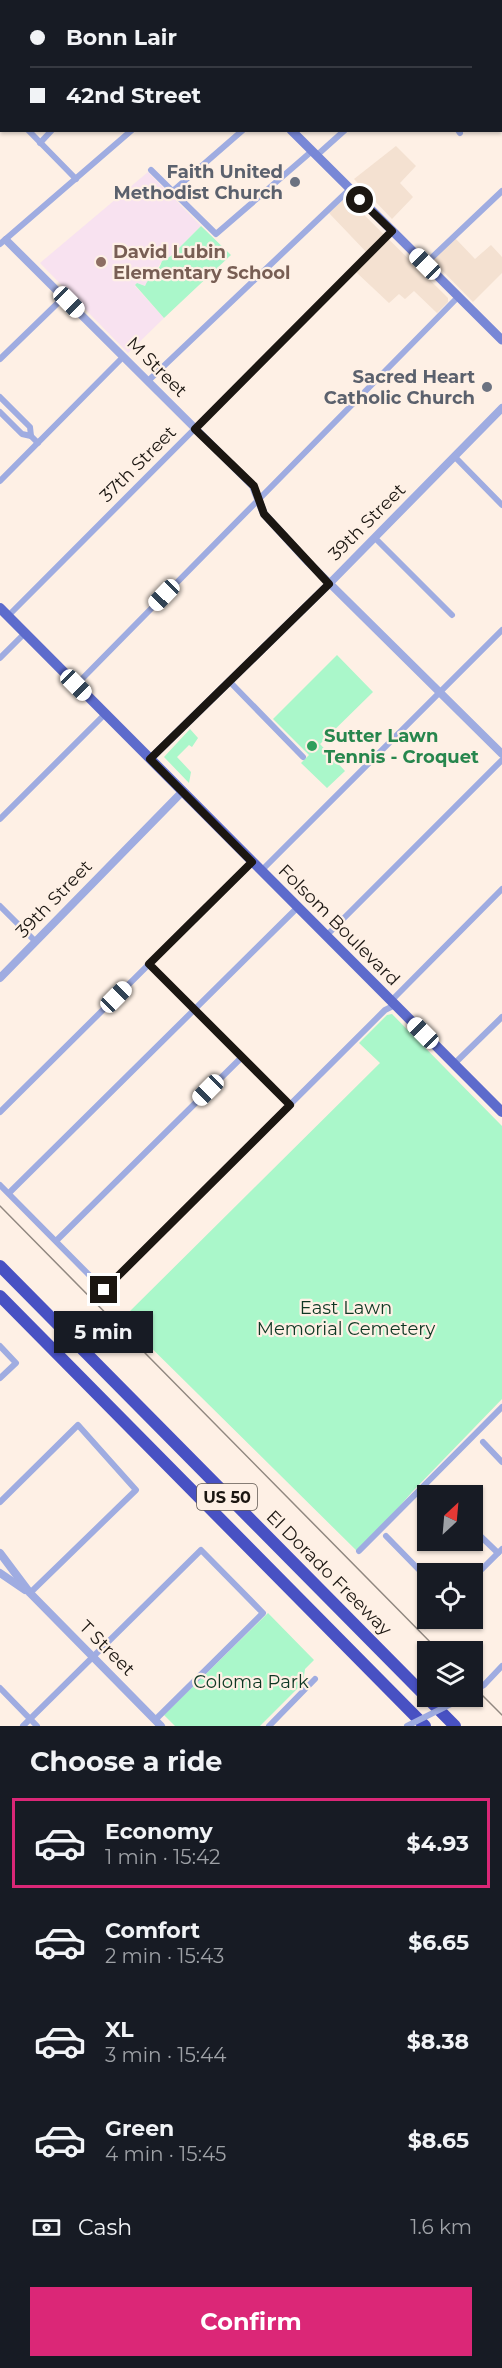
<!DOCTYPE html>
<meta charset="utf-8">
<style>
:root{--surface:#171b24;--page:#242831;--text:#f1f3f6;--muted:#9ea1a6;--line:#363941;--accent:#db2777}
body{margin:0;font-family:Montserrat,sans-serif;background:var(--page);color:var(--text);height:100vh;display:flex;flex-direction:column;font-size:22px;white-space:nowrap}
*{box-sizing:border-box;margin:0}
p{font-size:20px;color:var(--muted)}
.icon{flex:none;width:33px;height:33px;fill:none;stroke:currentColor;stroke-width:2;stroke-linecap:round;stroke-linejoin:round}
.map{position:relative;height:1726px;overflow:hidden}
.panel{display:flex;flex-direction:column;background:var(--surface);flex:1}
.panel>*{flex:none}
.top-card{position:absolute;left:0px;top:0px;width:502px;height:132px;box-shadow:0 2px 4px #0004;display:grid;align-content:center;height:132px;padding:0 30px;background:var(--surface)}
.needle{width:39px;rotate:26deg}
.fabs{position:absolute;left:417px;top:1485px;display:grid;gap:12px}
.fabs a{display:grid;place-items:center;width:66px;height:66px;border-radius:0px;background:var(--surface);box-shadow:0 2px 4px #0004;font-size:30px}
.end{position:absolute;width:27px;height:27px;margin:-14px;border:8px solid #1b1611;background:#fff;box-shadow:0 0 0 3px #fff}
.from{border-radius:50%}
.bubble{position:absolute;height:42px;border-radius:0px;background:var(--surface);box-shadow:0 2px 4px #0004;font-size:20px;font-weight:700;line-height:42px;text-align:center}
.car{position:absolute;width:18px;height:36px;margin:-18px -9px;border-radius:8px;box-shadow:0 0 4px 2px #0007;background:linear-gradient(#fff 24%,#345 0 40%,#fff 0 76%,#345 0 86%,#fff 0)}
.top-card b{display:flex;align-items:center;gap:21px;height:57px;font-size:22px}
.top-card b+b{border-top:2px solid var(--line)}
.top-card i{width:15px;height:15px;background:var(--text)}
ul{padding:0;list-style:none}
li{display:flex;align-items:center;gap:18px;height:90px;margin:0 12px 9px;padding:0 18px;border:3px solid transparent;border-radius:0px}
li div{flex:1}
li b{display:block;font-size:22px}
li em{font-style:normal;font-weight:700}
li.active{border-color:var(--accent)}
li>.icon{width:54px;height:54px;stroke-width:1.5}
h2{padding:0 30px;font-size:27px;line-height:72px}
.pay{display:flex;align-items:center;gap:15px;height:66px;padding:0 30px;font-size:22px}
.pay p{margin-inline-start:auto}
.action{display:flex;gap:12px;margin-top:auto;padding:12px 30px}
.action a{flex:1;height:69px;border-radius:0px;background:var(--accent);color:#fff;font-size:24px;font-weight:700;line-height:69px;text-align:center}
.map>svg:first-child{display:block}
</style>
<div class="map">
<svg width="502" height="1726" viewBox="0 0 502 1726">
<rect width="100%" height="100%" fill="#fef0e5"/>
<g fill="#f4e1d1">
<path d="M396 146 416 166 400 183 413 197 392 219 354 179Z"/>
<path d="M346 197 448 298V302L437 313 414 291 405 299 399 294 389 303 356 272 371 257 329 213Z"/>
<path d="M455 238 475 259 491 245 502 257V273L473 302 432 260Z"/>
</g>
<path fill="#f8e2f0" d="M148 172 201 226 171 256 162 261 145 286 137 283 135 286 164 318 128 353 40 263Z"/>
<g fill="#aaf7ca">
<path d="M201 226 231 255 164 318 135 285 137 283 145 286C149 276 159 272 162 261L171 256Z"/>
<path d="M337 655 373 692 320 744 345 771 327 788 301 763 309 755 273 719Z"/>
<path d="M190 729 198 738 192 747 189 745 177 757 191 772 189 783 164 757Z"/>
<path d="M392 1014 502 1126V1399L412 1492 359 1553 122 1319 380 1063 359 1043 387 1015Z"/>
<path d="M268 1613 314 1660 305 1669 303 1683 260 1726H175L164 1715Z"/>
</g>
<g fill="none" stroke-linecap="round" stroke-linejoin="round">
<g stroke="#9face1" stroke-width="6">
<path d="M327 0 328 2"/>
<path d="M89 2 90 0"/>
<path d="M233 2 235 0"/>
<path d="M352 2 353 0"/>
<path d="M488 2 490 0"/>
<path d="M0 91 2 89"/>
<path d="M0 103 2 105"/>
<path d="M0 123 2 122"/>
<path d="M28 130 76 179"/>
<path d="M458 130 460 133"/>
<path d="M40 143 52 130"/>
<path d="M316 156 345 130"/>
<path d="M151 170 216 234 312 151"/>
<path d="M174 190 243 130"/>
<path d="M0 244 132 130"/>
<path d="M425 264 502 191"/>
<path d="M0 359 64 297"/>
<path d="M148 381 350 189"/>
<path d="M0 397 30 427 31 436 38 443"/>
<path d="M0 412 22 434 31 436"/>
<path d="M455 457 502 505"/>
<path d="M0 481 123 357"/>
<path d="M375 538 452 615"/>
<path d="M8 616 392 231"/>
<path d="M0 658 25 633"/>
<path d="M230 682 303 757"/>
<path d="M76 685 458 297"/>
<path d="M0 819 105 714"/>
<path d="M261 871 502 630"/>
<path d="M0 906 35 941"/>
<path d="M326 936 502 760"/>
<path d="M149 964 290 1105"/>
<path d="M391 1001 502 889"/>
<path d="M454 1064 502 1017"/>
<path d="M0 1112 252 862"/>
<path d="M0 1185 104 1290 385 1010 395 1005"/>
<path d="M9 1193 298 907"/>
<path d="M56 1241 242 1057"/>
<path d="M0 1346 16 1363 0 1378"/>
<path d="M483 1442 502 1462"/>
<path d="M436 1491 441 1496"/>
<path d="M0 1502 78 1425 136 1490 30 1593"/>
<path d="M472 1528 498 1553"/>
<path d="M386 1536 428 1579"/>
<path d="M359 1551 502 1407"/>
<path d="M472 1579 502 1549"/>
<path d="M425 1626 433 1618"/>
<path d="M0 1688 37 1726"/>
<path d="M472 1691 484 1685 502 1666"/>
<path d="M23 1726 201 1550 263 1613 155 1720"/>
<path d="M269 1726 315 1679"/>
</g>
<g stroke="#9face1" stroke-width="8">
<path d="M6 240 253 486 264 514 308 562 502 754"/>
<path d="M150 759 329 584 502 408"/>
<path d="M0 978 183 791"/>
<path d="M0 1553 30 1593 161 1726"/>
<path d="M0 1573 25 1590"/>
</g>
<g stroke="#7887d6" stroke-width="9">
<path d="M159 0 161 2"/>
<path d="M500 0 502 2"/>
<path d="M291 130 502 340"/>
</g>
<path stroke="#5d6bcc" stroke-width="10" d="M0 608 502 1112"/>
<g stroke="#4851c3" stroke-width="12">
<path d="M0 1266 455 1726"/>
<path d="M0 1296 425 1726"/>
</g>
<g stroke="#918880" stroke-width="1.5">
<path d="M0 1206 440 1652"/>
<path d="M472 1685 502 1715"/>
</g>
<path stroke="#9face1" stroke-width="6" d="M407 1726 459 1700"/>
</g>
<g fill="none" stroke-linecap="round" stroke-linejoin="round">
<path stroke="#1b1611" stroke-width="8" d="M104 1290 290 1105 149 964 252 862 150 759 329 584 264 514 254 486 195 429 392 231 360 200"/>
</g>
<g fill="#6b7280" stroke="#fef0e5" stroke-width="2">
<circle cx="295" cy="182" r="6"/>
<circle cx="487" cy="387" r="6"/>
</g>
<circle fill="#8d6e63" stroke="#fef0e5" stroke-width="2" cx="101" cy="262" r="6"/>
<circle fill="#2e9e5b" stroke="#fef0e5" stroke-width="2" cx="312" cy="746" r="6"/>
<g text-anchor="middle" stroke-width="4.5" stroke-linejoin="round" paint-order="stroke">
<rect fill="#fef0e5" stroke="#5f5751" stroke-width="1.5" x="197" y="1484" width="60" height="26" rx="4.5"/>
<g font-size="16" font-weight="bold" fill="#1b1611">
<text x="227" y="1503">US 50</text>
</g>
<g font-size="18" font-weight="bold" fill="#5b616d" stroke="#fef0e5" text-anchor="end">
<text x="283" y="178">Faith United<tspan x="283" dy="21">Methodist Church</tspan></text>
<text x="475" y="383">Sacred Heart<tspan x="475" dy="21">Catholic Church</tspan></text>
</g>
<g font-size="18" font-weight="bold" fill="#785e54" stroke="#fef0e5" text-anchor="start">
<text x="113" y="258">David Lubin<tspan x="113" dy="21">Elementary School</tspan></text>
</g>
<g font-size="18" fill="#1b1611" stroke="#fef0e5">
<text transform="translate(157 367) rotate(45)" y="6">M Street</text>
<text transform="translate(138 464) rotate(-45)" y="6">37th Street</text>
<text transform="translate(367 522) rotate(-45)" y="6">39th Street</text>
<text transform="translate(54 899) rotate(-46)" y="6">39th Street</text>
<text transform="translate(339 925) rotate(45)" y="6">Folsom Boulevard</text>
<text transform="translate(329 1573) rotate(45)" y="6">El Dorado Freeway</text>
<text transform="translate(107 1648) rotate(45)" y="6">T Street</text>
</g>
<g font-size="18" font-weight="bold" fill="#27864d" stroke="#fef0e5" text-anchor="start">
<text x="324" y="742">Sutter Lawn<tspan x="324" dy="21">Tennis - Croquet</tspan></text>
</g>
<g font-size="18" fill="#0e3723" stroke="#fef0e5">
<text x="346" y="1314">East Lawn<tspan x="346" dy="21">Memorial Cemetery</tspan></text>
<text x="251" y="1688">Coloma Park</text>
</g>
</g>
</svg>
<div class="fabs">
<a><svg class="needle" viewBox="-14 -14 28 28"><path d="M0-13l5 13h-10z" fill="#e53935"/><path d="M0 13l5-13h-10z" fill="#9ea1a6"/></svg></a>
<a><svg class="icon" aria-label="locate" viewBox="0 0 24 24"><circle cx="12" cy="12" r="6"/><path d="M12 2v4M12 18v4M2 12h4M18 12h4"/></svg></a>
<a><svg class="icon" aria-label="layers" viewBox="0 0 24 24"><path d="M12 4l9 5-9 5-9-5zM3 14l9 5 9-5"/></svg></a>
</div>
<i class="end from" style="left:360px;top:200px"></i>
<i class="end" style="left:104px;top:1290px"></i>
<div class="bubble" style="left:54px;top:1311px;width:99px">5 min</div>
<i class="car" style="left:425px;top:264px;rotate:315deg"></i>
<i class="car" style="left:69px;top:302px;rotate:135deg"></i>
<i class="car" style="left:164px;top:595px;rotate:224deg"></i>
<i class="car" style="left:76px;top:685px;rotate:135deg"></i>
<i class="car" style="left:116px;top:997px;rotate:45deg"></i>
<i class="car" style="left:423px;top:1033px;rotate:315deg"></i>
<i class="car" style="left:208px;top:1090px;rotate:225deg"></i>
<div class="top-card">
<b><i class="from"></i>Bonn Lair</b>
<b><i></i>42nd Street</b>
</div>
</div>
<section class="panel">
<h2>Choose a ride</h2>
<ul>
<li class="active"><svg class="icon" aria-label="car" viewBox="0 0 24 24"><path d="M5 17H2v-5l4-1 3-4h7l3 4 3 1v5h-3M9 17h6M6 11h13"/><circle cx="7" cy="17" r="2"/><circle cx="17" cy="17" r="2"/></svg><div><b>Economy</b><p>1 min · 15:42</p></div><em>$4.93</em></li>
<li><svg class="icon" aria-label="car" viewBox="0 0 24 24"><path d="M5 17H2v-5l4-1 3-4h7l3 4 3 1v5h-3M9 17h6M6 11h13"/><circle cx="7" cy="17" r="2"/><circle cx="17" cy="17" r="2"/></svg><div><b>Comfort</b><p>2 min · 15:43</p></div><em>$6.65</em></li>
<li><svg class="icon" aria-label="car" viewBox="0 0 24 24"><path d="M5 17H2v-5l4-1 3-4h7l3 4 3 1v5h-3M9 17h6M6 11h13"/><circle cx="7" cy="17" r="2"/><circle cx="17" cy="17" r="2"/></svg><div><b>XL</b><p>3 min · 15:44</p></div><em>$8.38</em></li>
<li><svg class="icon" aria-label="car" viewBox="0 0 24 24"><path d="M5 17H2v-5l4-1 3-4h7l3 4 3 1v5h-3M9 17h6M6 11h13"/><circle cx="7" cy="17" r="2"/><circle cx="17" cy="17" r="2"/></svg><div><b>Green</b><p>4 min · 15:45</p></div><em>$8.65</em></li>
</ul>
<div class="pay"><svg class="icon" aria-label="cash" viewBox="0 0 24 24"><path d="M3 7h18v10H3z"/><circle cx="12" cy="12" r="2"/></svg>Cash<p>1.6 km</p></div>
<div class="action"><a>Confirm</a></div>
</section>
